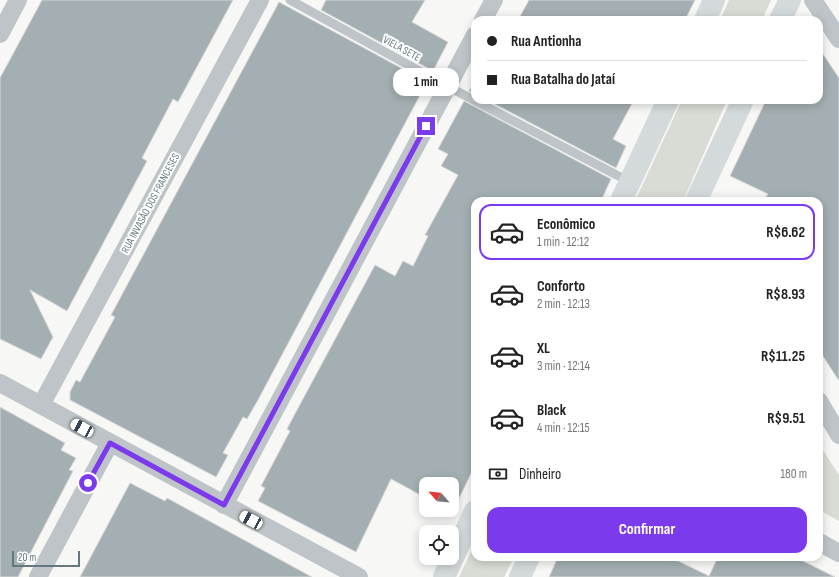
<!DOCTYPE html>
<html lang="pt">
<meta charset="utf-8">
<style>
:root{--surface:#fff;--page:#f6f6f6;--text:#222;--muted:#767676;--line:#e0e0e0;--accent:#7c3aed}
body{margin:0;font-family:"Sofia Sans Condensed",sans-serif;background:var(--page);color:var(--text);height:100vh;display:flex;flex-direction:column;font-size:15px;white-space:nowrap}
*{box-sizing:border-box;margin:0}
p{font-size:13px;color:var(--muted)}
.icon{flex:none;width:22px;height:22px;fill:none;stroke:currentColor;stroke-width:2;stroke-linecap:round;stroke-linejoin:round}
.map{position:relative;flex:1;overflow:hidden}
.panel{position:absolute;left:471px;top:197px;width:352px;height:364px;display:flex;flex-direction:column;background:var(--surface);border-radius:12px;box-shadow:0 2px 10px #0003}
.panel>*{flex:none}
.guide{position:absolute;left:471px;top:16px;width:352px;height:88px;border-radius:12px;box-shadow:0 2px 10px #0003;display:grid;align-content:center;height:88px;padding:0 16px;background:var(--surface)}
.needle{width:26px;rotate:297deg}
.fabs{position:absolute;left:419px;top:477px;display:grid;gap:8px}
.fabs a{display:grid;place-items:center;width:40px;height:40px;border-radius:8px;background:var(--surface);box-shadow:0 2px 10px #0003;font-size:20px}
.scale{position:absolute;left:12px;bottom:10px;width:68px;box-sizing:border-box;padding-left:4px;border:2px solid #63787f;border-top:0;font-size:11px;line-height:14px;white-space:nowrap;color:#63787f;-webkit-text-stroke:3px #fff;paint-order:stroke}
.end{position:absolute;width:18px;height:18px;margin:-9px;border:5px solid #7c3aed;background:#fff;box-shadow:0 0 0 2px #fff}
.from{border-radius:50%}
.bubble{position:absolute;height:28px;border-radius:12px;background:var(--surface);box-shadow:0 2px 10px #0003;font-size:13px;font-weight:700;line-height:28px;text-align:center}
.car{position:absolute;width:12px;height:24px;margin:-12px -6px;border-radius:5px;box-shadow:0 0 3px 1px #0007;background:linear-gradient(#fff 24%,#345 0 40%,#fff 0 76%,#345 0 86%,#fff 0)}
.guide b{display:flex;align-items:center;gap:14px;height:38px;font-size:15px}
.guide b+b{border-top:1px solid var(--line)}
.guide i{width:10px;height:10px;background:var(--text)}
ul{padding:7px 0 0;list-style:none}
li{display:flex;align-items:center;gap:12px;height:56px;margin:0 8px 6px;padding:0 8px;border:2px solid transparent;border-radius:12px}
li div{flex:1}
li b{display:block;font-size:15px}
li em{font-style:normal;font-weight:700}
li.selected{border-color:var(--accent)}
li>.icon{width:36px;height:36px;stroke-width:1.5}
.pay{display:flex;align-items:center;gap:10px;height:44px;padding:0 16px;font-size:15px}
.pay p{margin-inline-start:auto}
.action{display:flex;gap:8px;margin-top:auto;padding:8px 16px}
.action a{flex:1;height:46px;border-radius:12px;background:var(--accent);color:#fff;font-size:16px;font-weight:700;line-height:46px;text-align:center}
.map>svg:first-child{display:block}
</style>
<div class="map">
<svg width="839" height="577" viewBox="0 0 839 577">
<rect width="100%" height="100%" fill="#f7f7f5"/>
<g fill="#d8dcd4">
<path d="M729 0H771L762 20H720Z"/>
<path d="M682 100H727L683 201H635Z"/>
<path d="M819 444 839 475V521L819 510Z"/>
<path d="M475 543V557H514L504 577H459Z"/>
</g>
<g fill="#a3afb2" stroke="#d9d9d7">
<path d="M42 0H233L178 102 173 99 142 158 147 161 67 311 30 290 53 337 41 359 0 339V78Z"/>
<path d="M326 0H425L412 22 448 42 433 71 321 10Z"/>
<path d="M529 0H695L685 20H518Z"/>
<path d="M279 2 427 82 258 400 247 419 243 417 223 453 228 455 216 477 70 400V392L76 380 80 382 115 317 111 315Z"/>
<path d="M819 48 839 78V381L819 350V201H763L768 194 730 176 766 100H819Z"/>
<path d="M475 81V94L469 91Z"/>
<path d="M487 100H634L613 139 626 146 616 168Z"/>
<path d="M464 101 611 179 601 201H475V465L454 509 452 507V484H426V498L391 479 356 552 258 501 265 488 261 486 290 431 287 429 297 410 375 265 395 276 403 261 413 266 428 236 425 235 458 175 441 166 448 154 438 149Z"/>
<path d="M0 407 65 443 61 450 76 458 69 470 73 471 18 577H0Z"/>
<path d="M130 483 165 501 167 498 312 577H80Z"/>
<path d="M558 557H670L709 576 718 557H795L835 577H549Z"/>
</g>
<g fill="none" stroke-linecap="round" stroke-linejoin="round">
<path stroke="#bec4c7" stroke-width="9" d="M290 0 447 86 630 182"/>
<g stroke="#bec4c7" stroke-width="18">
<path d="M813 0 839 39"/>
<path d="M483 20 494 0"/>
<path d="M0 34 18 0"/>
<path d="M0 383 359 577"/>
<path d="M819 401 839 435"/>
<path d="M41 405 260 0"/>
<path d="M224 505 475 35"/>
<path d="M819 542 839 553"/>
<path d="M38 577 110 443"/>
</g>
<g stroke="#d4d9db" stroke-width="22">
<path d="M705 20 714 0"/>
<path d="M780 20 790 0"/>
<path d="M621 201 668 100"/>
<path d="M696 201 743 100"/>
<path d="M444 577 475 511"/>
<path d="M520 577 529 557"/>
</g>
</g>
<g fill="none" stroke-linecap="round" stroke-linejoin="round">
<path stroke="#7c3aed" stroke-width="5" d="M88 483 110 443 224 505 426 126"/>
</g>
<g text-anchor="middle" stroke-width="4" stroke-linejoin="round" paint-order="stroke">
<g font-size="11" fill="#63787f" stroke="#fff">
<text transform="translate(402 48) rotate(29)" y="4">VIELA SETE</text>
<text transform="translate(150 203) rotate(-62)" y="4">RUA INVASÃO DOS FRANCESES</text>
</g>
</g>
</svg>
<div class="fabs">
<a><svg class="needle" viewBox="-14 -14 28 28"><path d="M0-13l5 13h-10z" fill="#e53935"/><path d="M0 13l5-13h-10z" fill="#767676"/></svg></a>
<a><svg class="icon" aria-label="locate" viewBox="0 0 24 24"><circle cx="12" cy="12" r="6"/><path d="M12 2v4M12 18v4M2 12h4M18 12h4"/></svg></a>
</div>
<div class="scale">20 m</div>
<i class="end from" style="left:88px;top:483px"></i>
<i class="end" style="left:426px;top:126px"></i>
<div class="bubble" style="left:393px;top:68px;width:66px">1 min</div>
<i class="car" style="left:82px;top:428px;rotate:299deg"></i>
<i class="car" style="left:251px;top:520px;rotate:298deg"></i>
<div class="guide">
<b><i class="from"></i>Rua Antionha</b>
<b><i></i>Rua Batalha do Jataí</b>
</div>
<section class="panel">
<ul>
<li class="selected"><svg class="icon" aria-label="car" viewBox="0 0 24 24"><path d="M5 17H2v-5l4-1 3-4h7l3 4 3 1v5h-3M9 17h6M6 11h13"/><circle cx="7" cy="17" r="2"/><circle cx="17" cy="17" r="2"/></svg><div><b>Econômico</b><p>1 min · 12:12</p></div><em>R$6.62</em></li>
<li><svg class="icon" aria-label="car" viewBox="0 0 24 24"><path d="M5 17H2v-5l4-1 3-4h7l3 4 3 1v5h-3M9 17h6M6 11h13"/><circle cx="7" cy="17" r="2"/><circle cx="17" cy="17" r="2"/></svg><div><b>Conforto</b><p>2 min · 12:13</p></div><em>R$8.93</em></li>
<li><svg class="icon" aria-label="car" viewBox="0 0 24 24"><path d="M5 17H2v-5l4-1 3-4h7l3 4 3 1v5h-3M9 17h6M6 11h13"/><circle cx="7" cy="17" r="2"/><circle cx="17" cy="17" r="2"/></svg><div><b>XL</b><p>3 min · 12:14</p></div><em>R$11.25</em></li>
<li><svg class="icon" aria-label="car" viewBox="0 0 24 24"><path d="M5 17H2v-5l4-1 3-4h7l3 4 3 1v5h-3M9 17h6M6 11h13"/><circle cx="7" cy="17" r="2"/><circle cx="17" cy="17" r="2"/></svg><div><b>Black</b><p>4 min · 12:15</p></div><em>R$9.51</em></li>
</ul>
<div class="pay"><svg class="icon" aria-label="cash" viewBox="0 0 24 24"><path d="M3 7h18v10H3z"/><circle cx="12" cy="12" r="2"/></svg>Dinheiro<p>180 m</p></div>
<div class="action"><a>Confirmar</a></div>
</section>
</div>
